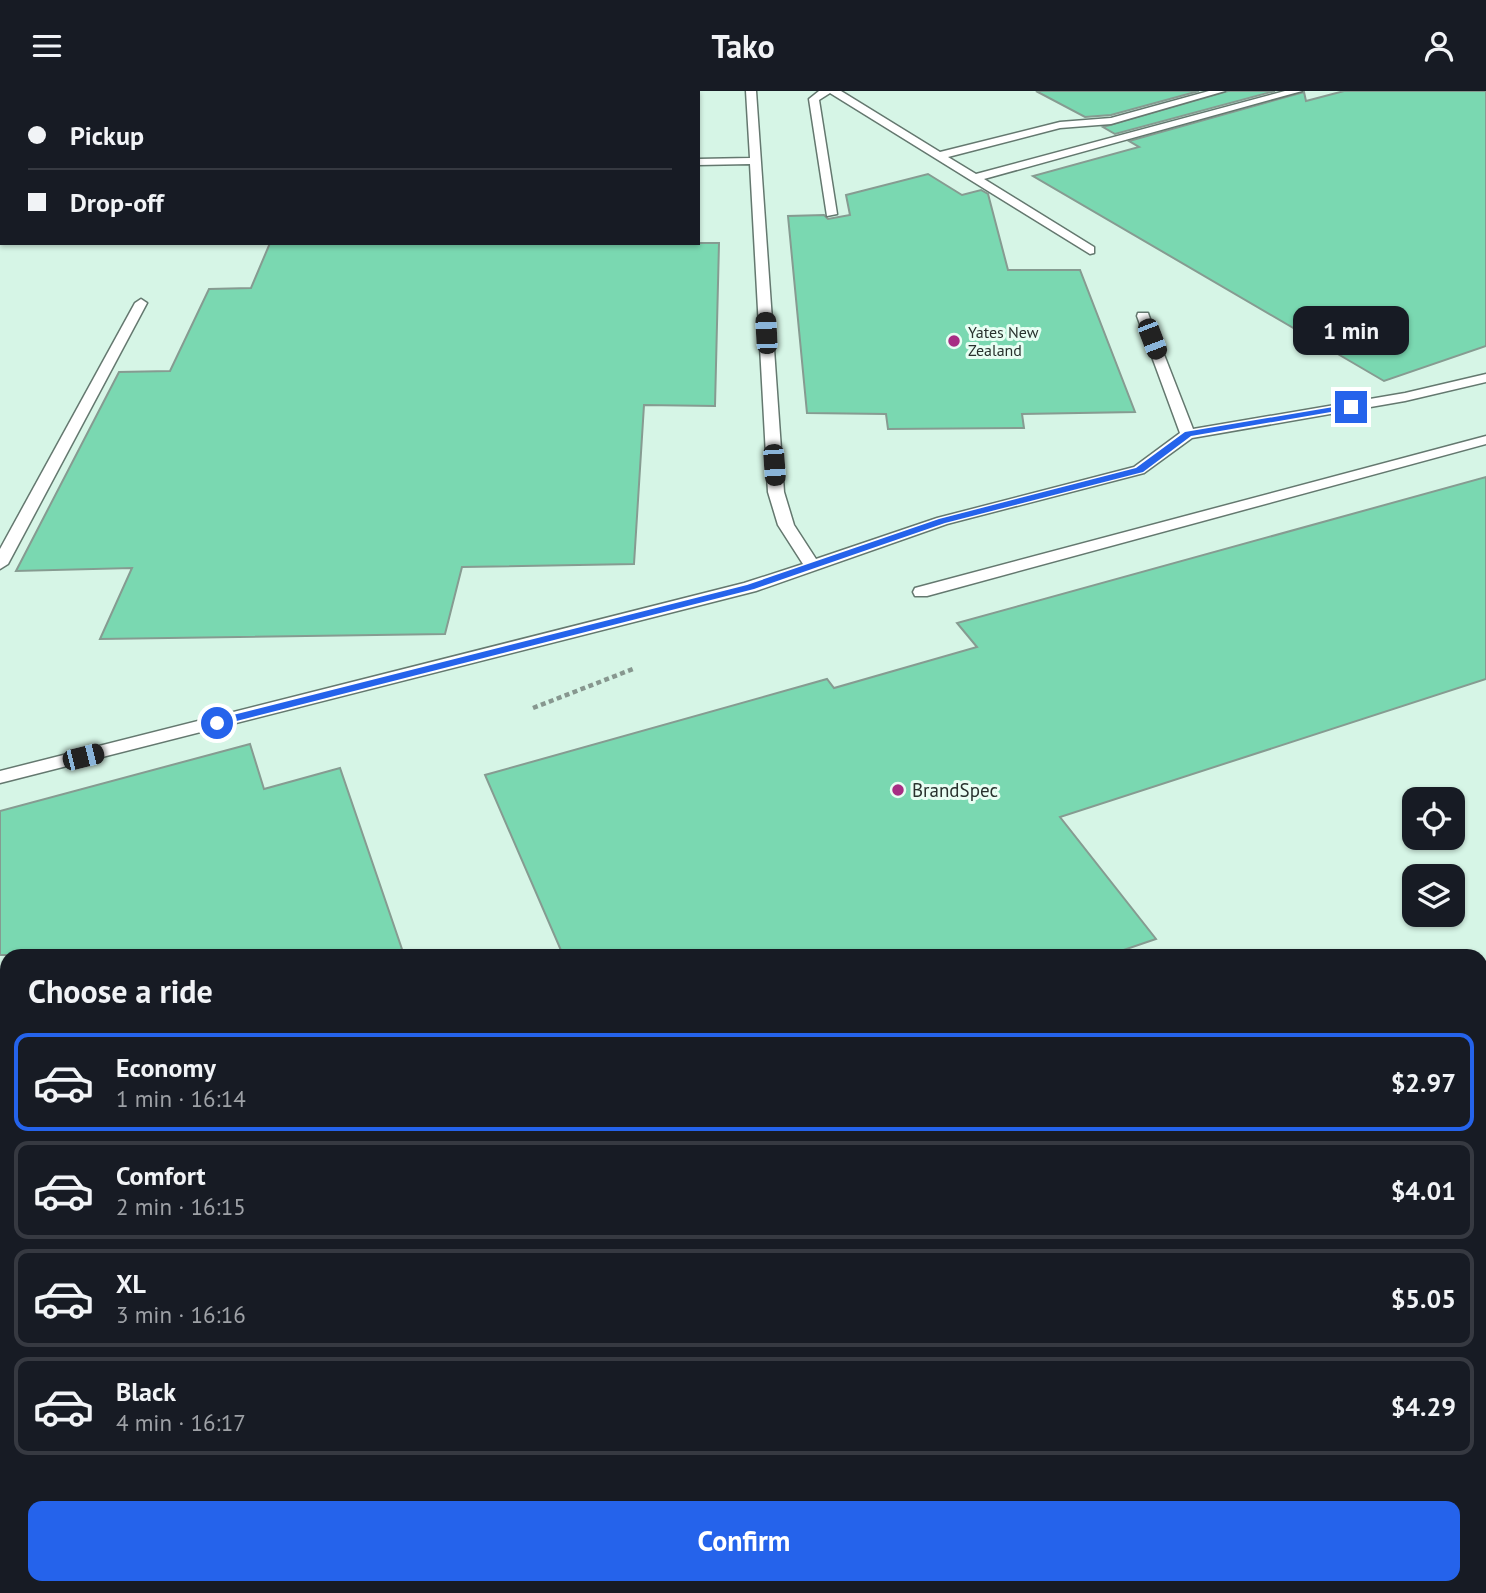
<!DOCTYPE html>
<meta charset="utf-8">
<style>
:root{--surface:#171b24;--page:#242831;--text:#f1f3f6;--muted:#9ea1a6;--line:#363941;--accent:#2563eb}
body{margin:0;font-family:"PT Sans",sans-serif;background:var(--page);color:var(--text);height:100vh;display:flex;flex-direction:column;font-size:26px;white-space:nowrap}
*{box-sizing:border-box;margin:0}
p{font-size:23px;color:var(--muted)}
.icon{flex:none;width:38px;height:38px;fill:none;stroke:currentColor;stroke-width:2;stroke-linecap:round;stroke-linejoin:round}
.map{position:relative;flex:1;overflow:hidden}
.drawer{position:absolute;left:0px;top:858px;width:1488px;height:646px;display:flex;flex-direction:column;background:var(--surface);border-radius:21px 21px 0 0;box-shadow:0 2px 5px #0004}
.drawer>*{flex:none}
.top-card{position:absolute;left:0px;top:0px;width:700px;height:154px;box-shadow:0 2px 5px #0004;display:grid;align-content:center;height:154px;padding:0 28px;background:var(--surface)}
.buttons{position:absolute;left:1402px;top:696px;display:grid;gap:14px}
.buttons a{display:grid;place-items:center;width:63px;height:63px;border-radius:14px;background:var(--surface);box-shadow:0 2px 5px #0004;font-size:35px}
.end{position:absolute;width:32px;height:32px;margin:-16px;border:9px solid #2563eb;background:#fff;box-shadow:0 0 0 4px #fff}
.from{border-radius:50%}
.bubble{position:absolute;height:49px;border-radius:14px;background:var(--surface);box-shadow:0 2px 5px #0004;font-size:23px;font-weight:800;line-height:49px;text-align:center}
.car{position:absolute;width:21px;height:42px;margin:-21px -10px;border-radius:9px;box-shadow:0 0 5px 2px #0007;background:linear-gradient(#222 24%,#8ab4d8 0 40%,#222 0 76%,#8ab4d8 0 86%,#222 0)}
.top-card b{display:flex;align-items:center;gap:24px;height:66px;font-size:26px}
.top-card b+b{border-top:2px solid var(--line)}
.top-card i{width:18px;height:18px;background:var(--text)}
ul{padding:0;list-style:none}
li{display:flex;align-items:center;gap:21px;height:98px;margin:0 14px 10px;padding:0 14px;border:4px solid var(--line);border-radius:14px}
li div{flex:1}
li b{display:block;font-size:26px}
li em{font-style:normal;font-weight:800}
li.on{border-color:var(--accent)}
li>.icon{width:63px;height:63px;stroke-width:1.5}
h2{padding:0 28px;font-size:32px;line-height:84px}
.primary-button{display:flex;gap:14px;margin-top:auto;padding:14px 28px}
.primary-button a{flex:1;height:80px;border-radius:14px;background:var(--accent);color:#fff;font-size:28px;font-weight:800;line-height:80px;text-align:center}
header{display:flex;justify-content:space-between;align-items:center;height:91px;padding:0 28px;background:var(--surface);font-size:32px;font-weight:800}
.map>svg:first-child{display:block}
</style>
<header><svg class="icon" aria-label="menu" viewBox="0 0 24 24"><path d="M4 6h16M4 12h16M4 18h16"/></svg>Tako<svg class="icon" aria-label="person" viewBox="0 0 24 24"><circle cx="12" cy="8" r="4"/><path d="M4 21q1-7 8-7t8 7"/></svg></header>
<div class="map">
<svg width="1486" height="1502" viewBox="0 0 1486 1502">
<rect width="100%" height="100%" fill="#e8fef3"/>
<path fill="#d6f5e6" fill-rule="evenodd" d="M0 0H1486V1502H0V1345L7 1342V1496H1480V864H7V1268L0 1271ZM2 2H698V152H2ZM1414 709H1452V747H1414ZM1414 786H1452V824H1414Z"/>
<path fill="#fde0f2" d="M7 1268V1342L0 1345V1271Z"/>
<g fill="#7ad8b1" stroke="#869b91" stroke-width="2">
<path d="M1036 0H1199L1111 24 1085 26Z"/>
<path d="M1228 0H1275L1115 43 1103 36Z"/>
<path d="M1344 0H1486V255L1384 290 1033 85 1139 56 1129 50 1304 1 1306 10Z"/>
<path d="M928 83 962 104 981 99 988 103 1008 179H1080L1135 321 1022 323 1024 337 888 338 886 323 807 322 788 125 824 124 828 128 850 124 846 104Z"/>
<path d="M270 152H719L715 315 644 314 634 473 462 476 445 543 100 548 132 477 16 480 119 281 170 280 209 198 251 197Z"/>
<path d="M1486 386V588L1060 726 1156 848 1109 864H563L485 684 827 588 834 597 977 556 957 532Z"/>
<path d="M250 653 264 698 340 677 404 864H0V720Z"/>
</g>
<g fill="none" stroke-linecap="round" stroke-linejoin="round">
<defs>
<g id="lane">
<rect x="14" y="0" width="10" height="2"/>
<path d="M50 0H61L49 2Z"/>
<path d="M254 0H264L253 2Z"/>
<path d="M746 0H756L784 401 794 434 816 468 937 427 1134 376 1180 342 1137 225 1138 222H1148L1149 225 1193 338 1405 302 1486 283V291L1405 310 1192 347 1144 382 947 433 756 500 0 692V680L744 492 803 473 778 434 768 401 750 73 698 74V68L750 67Z"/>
<path d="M819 0H841L940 61 1060 31 1111 27 1209 0H1225L1111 33 1060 37 948 66 976 83 1285 0H1302L984 88 1094 156V162L1090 163 830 2 819 9 837 123 827 125 809 8Z"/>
<path d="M0 68H2L0 76Z"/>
<path d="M141 208 147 212 8 473 0 478V458L135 212Z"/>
<path d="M1486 345V353L927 505H915L913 501 915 497Z"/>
<path d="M1480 897H1486V913L1480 914Z"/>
<path d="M39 1496H67L68 1502H40Z"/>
<path d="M211 1496H251L249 1502H209Z"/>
</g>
</defs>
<use href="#lane" stroke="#64786f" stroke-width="3"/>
<path stroke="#87978f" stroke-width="4.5" stroke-dasharray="5 3.5" stroke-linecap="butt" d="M533 617 633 578"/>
<use href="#lane" fill="#fff" fill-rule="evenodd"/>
</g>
<path fill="#2563eb" d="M1351 313 1354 317 1191 345 1143 381 945 432 754 498 217 635 212 632 217 628 747 494 939 428 1136 377 1185 341Z"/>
<g fill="#a72e84" stroke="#e8fef3" stroke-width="2.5">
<circle cx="954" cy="250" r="7"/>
<circle cx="898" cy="699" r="7"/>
</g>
<g text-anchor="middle" stroke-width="6" stroke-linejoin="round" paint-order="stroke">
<g font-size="16" fill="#29322e" stroke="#e8fef3" text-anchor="start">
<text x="968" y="247">Yates New<tspan x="968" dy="18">Zealand</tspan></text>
</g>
<g font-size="19" fill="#29322e" stroke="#e8fef3" text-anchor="start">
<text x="912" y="706">BrandSpec</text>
</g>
</g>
</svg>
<div class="buttons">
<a><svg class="icon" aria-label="locate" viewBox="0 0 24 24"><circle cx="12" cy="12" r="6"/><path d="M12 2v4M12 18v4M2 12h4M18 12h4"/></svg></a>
<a><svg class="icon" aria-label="layers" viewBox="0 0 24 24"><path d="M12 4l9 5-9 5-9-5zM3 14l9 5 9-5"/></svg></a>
</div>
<i class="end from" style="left:217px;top:632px"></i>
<i class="end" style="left:1351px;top:316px"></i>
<div class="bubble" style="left:1293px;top:215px;width:116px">1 min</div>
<i class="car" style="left:766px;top:242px;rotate:357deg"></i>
<i class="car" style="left:1152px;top:248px;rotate:159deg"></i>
<i class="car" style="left:774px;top:374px;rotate:176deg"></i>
<i class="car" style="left:83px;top:666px;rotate:76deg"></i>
<div class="top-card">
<b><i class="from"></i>Pickup</b>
<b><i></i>Drop-off</b>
</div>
<section class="drawer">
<h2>Choose a ride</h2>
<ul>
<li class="on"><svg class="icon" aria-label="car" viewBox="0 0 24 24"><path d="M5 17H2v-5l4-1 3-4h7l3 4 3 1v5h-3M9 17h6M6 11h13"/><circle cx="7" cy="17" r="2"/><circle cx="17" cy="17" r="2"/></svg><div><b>Economy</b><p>1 min · 16:14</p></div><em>$2.97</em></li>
<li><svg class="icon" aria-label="car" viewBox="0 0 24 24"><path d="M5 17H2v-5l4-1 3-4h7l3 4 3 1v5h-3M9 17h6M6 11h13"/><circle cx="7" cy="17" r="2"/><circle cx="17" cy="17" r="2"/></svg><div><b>Comfort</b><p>2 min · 16:15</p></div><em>$4.01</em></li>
<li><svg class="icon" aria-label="car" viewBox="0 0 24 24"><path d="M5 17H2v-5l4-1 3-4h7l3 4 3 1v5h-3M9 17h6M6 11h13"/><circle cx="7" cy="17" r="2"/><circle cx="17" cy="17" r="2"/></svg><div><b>XL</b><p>3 min · 16:16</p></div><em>$5.05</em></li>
<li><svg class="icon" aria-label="car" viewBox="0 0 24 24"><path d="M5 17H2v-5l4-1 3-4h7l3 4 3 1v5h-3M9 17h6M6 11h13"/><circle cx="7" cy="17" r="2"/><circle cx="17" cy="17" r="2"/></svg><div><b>Black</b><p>4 min · 16:17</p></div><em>$4.29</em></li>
</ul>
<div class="primary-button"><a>Confirm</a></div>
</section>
</div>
